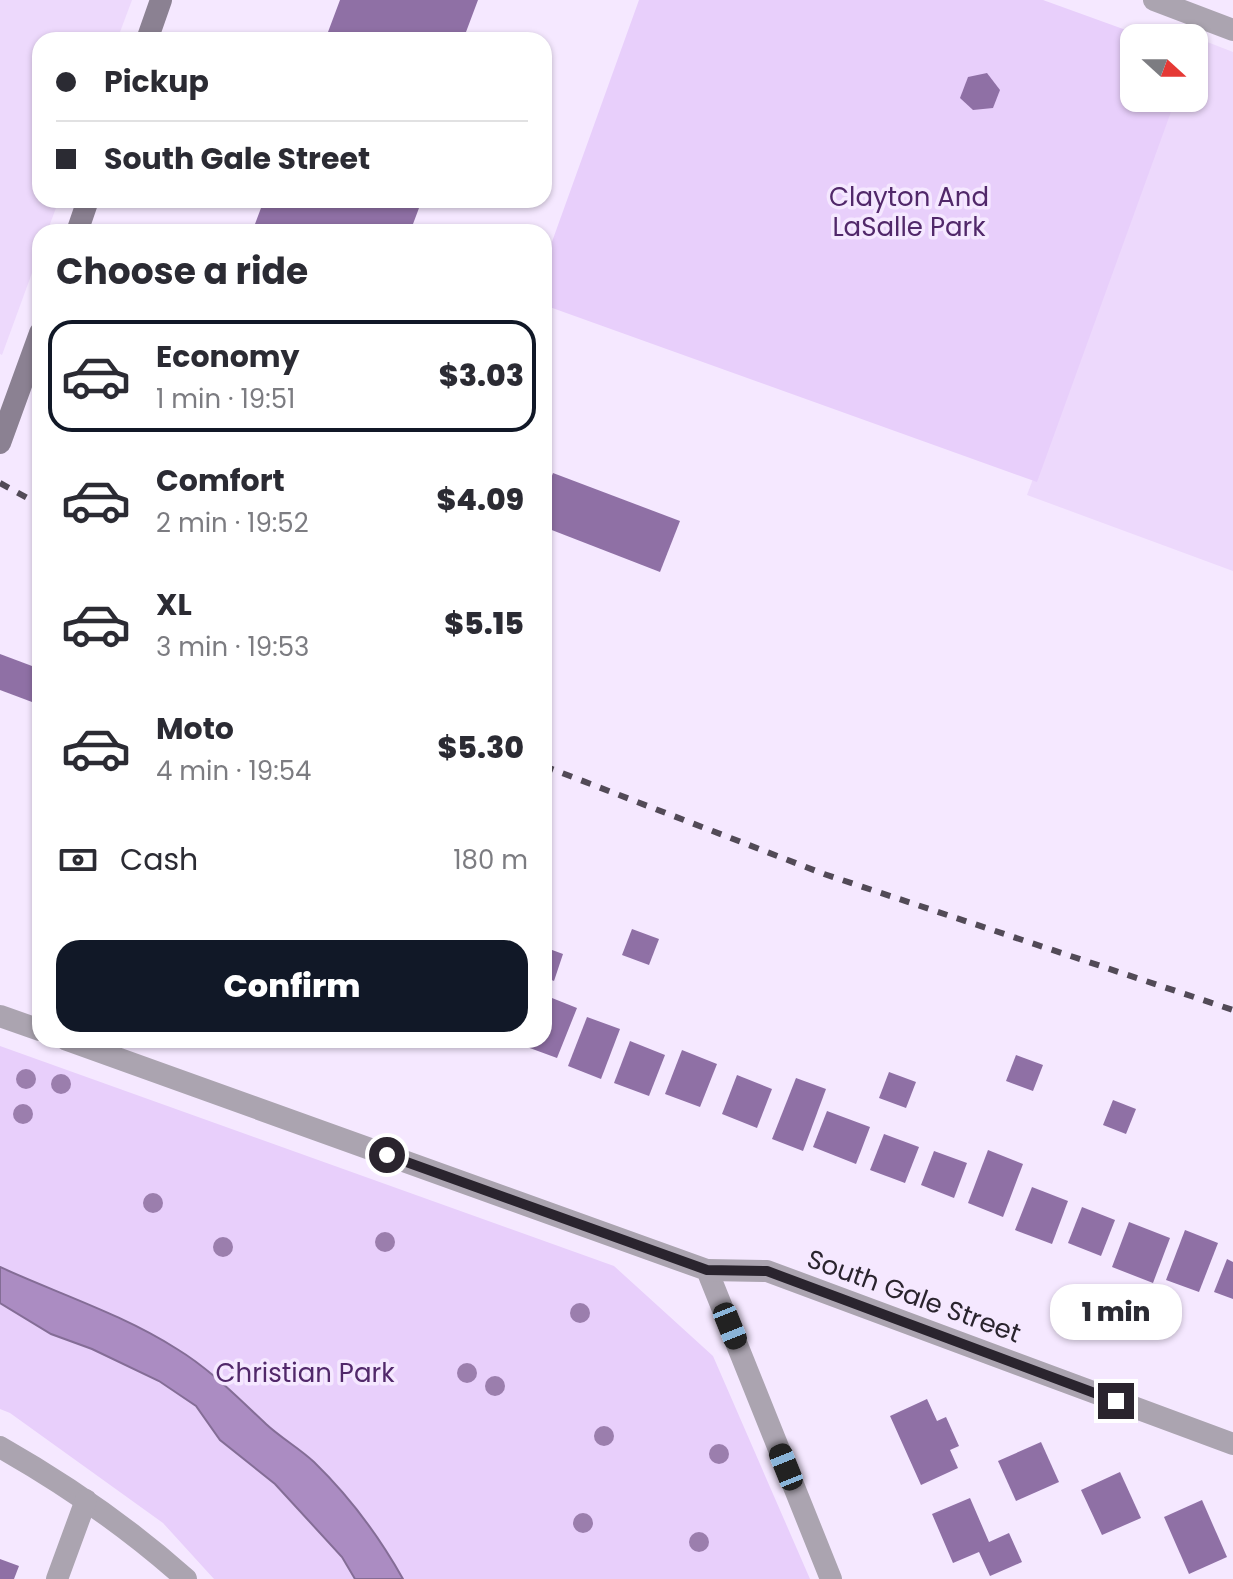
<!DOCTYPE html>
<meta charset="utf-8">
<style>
:root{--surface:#fff;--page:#f7f7f7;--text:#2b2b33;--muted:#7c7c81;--line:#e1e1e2;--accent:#111827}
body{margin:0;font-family:Poppins,sans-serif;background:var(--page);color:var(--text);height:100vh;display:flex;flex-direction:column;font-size:30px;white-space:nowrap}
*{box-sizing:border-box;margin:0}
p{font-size:26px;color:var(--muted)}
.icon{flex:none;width:44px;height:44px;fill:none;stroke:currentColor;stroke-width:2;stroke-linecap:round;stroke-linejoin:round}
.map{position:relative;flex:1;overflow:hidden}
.drawer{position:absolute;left:32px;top:224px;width:520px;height:824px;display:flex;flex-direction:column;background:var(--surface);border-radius:24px;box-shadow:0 2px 6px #0004}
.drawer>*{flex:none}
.banner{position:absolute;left:32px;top:32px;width:520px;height:176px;border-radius:24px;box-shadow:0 2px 6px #0004;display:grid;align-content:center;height:176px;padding:0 24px;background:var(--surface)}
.needle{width:52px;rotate:111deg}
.buttons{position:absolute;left:1120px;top:24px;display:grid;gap:16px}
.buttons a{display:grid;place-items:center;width:88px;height:88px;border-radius:16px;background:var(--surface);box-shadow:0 2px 6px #0004;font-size:40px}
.end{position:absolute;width:36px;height:36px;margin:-18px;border:10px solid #2a242e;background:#fff;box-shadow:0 0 0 4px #fff}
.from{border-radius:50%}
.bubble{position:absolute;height:56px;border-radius:24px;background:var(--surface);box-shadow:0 2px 6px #0004;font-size:26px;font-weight:800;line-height:56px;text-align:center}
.car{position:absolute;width:24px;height:48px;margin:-24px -12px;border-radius:10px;box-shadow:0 0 6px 2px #0007;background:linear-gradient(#222 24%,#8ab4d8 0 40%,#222 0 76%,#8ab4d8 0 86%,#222 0)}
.banner b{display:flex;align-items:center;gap:28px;height:76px;font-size:30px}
.banner b+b{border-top:2px solid var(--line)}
.banner i{width:20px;height:20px;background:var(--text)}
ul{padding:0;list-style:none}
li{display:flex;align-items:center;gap:24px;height:112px;margin:0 16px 12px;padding:0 8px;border:4px solid transparent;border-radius:24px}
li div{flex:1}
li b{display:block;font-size:30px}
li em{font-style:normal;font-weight:800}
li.active{border-color:var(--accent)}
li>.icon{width:72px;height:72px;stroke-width:1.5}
h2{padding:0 24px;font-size:36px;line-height:96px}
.pay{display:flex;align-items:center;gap:20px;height:88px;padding:0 24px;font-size:30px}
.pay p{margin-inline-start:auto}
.primary-button{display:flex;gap:16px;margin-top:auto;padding:16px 24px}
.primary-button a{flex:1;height:92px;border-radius:24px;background:var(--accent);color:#fff;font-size:32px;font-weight:800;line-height:92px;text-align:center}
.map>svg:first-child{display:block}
</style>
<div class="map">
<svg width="1233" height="1579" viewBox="0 0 1233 1579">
<rect width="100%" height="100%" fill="#f5e8ff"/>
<g fill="#edd9fc">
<path d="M0 0H132L117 40H40V200H59L47 232H40V251L2 355 0 354Z"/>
<path d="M1197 38 1233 52V571L1027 495 1175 98H1194V48Z"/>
</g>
<g fill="#e8cffb">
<path d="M639 0H1043L1148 38H1134V98H1176L1037 482 544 305V264Z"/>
<path d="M0 1046 614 1266 713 1356 810 1579H214L163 1523 10 1413 0 1409Z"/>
</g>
<path fill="#ab8cc2" stroke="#846d96" stroke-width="2" d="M0 1267C59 1294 122 1314 177 1349 210 1369 238 1398 266 1424 281 1438 299 1448 314 1462 348 1495 380 1538 403 1579H355L342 1557 275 1484 220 1440 196 1406 159 1381 92 1349 51 1334 0 1303Z"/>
<g fill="#8f70a5">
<path d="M340 0H478L463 40H325Z"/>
<path d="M987 73 1000 90 993 108 973 110 960 98 968 77Z"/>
<path d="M264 200H422L410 232H252Z"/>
<path d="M553 473 680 521 660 572 544 527V497Z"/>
<path d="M0 654 40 669V705L0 690Z"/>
<path d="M40 827V846L33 843Z"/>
<path d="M632 929 659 939 649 965 622 955Z"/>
<path d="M544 947 563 954 554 981 544 977Z"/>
<path d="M547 996 577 1008 557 1058 527 1047 530 1040H544V1003Z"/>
<path d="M587 1017 620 1029 601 1079 568 1066Z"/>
<path d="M630 1041 665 1055 649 1096 614 1083Z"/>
<path d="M682 1050 717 1064 700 1107 665 1094Z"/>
<path d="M1016 1055 1043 1065 1033 1091 1006 1081Z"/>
<path d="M889 1072 916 1082 906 1108 879 1098Z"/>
<path d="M737 1075 772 1089 757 1128 722 1114Z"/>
<path d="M796 1078 826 1089 803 1151 772 1139Z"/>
<path d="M1113 1100 1136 1109 1126 1134 1103 1125Z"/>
<path d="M827 1111 870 1127 856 1164 813 1147Z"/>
<path d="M884 1134 919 1147 905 1183 870 1170Z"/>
<path d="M988 1150 1023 1164 1003 1217 968 1203Z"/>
<path d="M934 1151 967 1163 954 1198 921 1185Z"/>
<path d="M1032 1187 1068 1201 1052 1244 1015 1230Z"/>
<path d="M1082 1207 1115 1220 1101 1256 1068 1243Z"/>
<path d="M1129 1222 1170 1238 1153 1283 1112 1267Z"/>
<path d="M1185 1230 1218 1243 1199 1292 1166 1280Z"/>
<path d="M1227 1259 1233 1262V1299L1214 1292Z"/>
<path d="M927 1399 937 1421 946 1417 959 1446 950 1450 958 1468 921 1485 890 1416Z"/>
<path d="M1041 1442 1059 1482 1016 1501 998 1461Z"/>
<path d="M1120 1472 1141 1518 1102 1535 1081 1490Z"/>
<path d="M970 1498 989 1542 1009 1533 1022 1562 990 1576 979 1552 953 1563 932 1514Z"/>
<path d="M1202 1500 1227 1557 1189 1574 1164 1517Z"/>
<path d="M0 1559 19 1566 14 1579H0Z"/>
</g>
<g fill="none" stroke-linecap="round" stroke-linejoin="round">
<g stroke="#aba4b0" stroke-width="22">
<path d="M1154 0 1233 30"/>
<path d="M0 1016 40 1030"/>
<path d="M67 1040 707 1270 831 1579"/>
<path d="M707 1270 767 1271 1233 1444"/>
<path d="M0 1447C67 1485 129 1528 186 1579"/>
<path d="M57 1579 86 1500"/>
</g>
<g stroke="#8b8192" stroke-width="22">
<path d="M147 40 161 0"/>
<path d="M77 232 88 200"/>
<path d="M0 443 40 333"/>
</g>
<g stroke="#524a57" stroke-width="6" stroke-dasharray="10 10" stroke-linecap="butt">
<path d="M0 483 40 505"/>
<path d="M544 766 824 874 1233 1010"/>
</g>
</g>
<g fill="#9b7ead">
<circle cx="26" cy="1079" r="10"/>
<circle cx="61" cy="1084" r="10"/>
<circle cx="23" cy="1114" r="10"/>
<circle cx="153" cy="1203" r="10"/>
<circle cx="385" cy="1242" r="10"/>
<circle cx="223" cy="1247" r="10"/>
<circle cx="580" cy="1313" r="10"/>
<circle cx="467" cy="1373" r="10"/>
<circle cx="495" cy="1386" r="10"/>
<circle cx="604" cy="1436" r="10"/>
<circle cx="719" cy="1454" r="10"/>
<circle cx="583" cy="1523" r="10"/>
<circle cx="699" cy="1542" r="10"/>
</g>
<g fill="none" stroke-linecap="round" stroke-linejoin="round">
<path stroke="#2a242e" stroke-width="10" d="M387 1155 707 1270 767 1271 1116 1401"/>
</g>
<g text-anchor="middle" stroke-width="7" stroke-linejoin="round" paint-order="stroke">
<g font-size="26" fill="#51286a" stroke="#f5e8ff">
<text x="909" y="206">Clayton And<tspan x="909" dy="30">LaSalle Park</tspan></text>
<text x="305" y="1382">Christian Park</text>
</g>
<g font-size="26" fill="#2a242e" stroke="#f5e8ff">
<text transform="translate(914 1296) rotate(20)" y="9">South Gale Street</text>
</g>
</g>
</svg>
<div class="buttons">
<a><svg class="needle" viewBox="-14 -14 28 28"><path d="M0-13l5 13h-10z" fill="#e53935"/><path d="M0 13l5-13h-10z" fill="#7c7c81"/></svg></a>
</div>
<i class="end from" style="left:387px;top:1155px"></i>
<i class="end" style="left:1116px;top:1401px"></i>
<div class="bubble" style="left:1050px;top:1284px;width:132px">1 min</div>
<i class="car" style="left:730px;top:1326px;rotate:158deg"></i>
<i class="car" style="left:786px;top:1467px;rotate:338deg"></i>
<div class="banner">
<b><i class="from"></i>Pickup</b>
<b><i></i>South Gale Street</b>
</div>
<section class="drawer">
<h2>Choose a ride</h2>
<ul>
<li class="active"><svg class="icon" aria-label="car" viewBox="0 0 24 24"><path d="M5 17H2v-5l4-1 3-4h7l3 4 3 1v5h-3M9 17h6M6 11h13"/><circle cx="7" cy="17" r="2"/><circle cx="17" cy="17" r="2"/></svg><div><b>Economy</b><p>1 min · 19:51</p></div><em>$3.03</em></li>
<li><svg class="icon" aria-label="car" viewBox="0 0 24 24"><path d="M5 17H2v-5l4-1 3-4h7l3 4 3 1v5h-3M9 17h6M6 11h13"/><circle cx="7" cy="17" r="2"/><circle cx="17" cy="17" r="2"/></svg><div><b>Comfort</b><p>2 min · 19:52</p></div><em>$4.09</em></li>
<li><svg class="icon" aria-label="car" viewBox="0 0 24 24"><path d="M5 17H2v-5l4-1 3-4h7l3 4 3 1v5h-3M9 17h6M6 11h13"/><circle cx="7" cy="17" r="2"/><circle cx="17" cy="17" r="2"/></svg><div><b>XL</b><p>3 min · 19:53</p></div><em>$5.15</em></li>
<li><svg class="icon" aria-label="car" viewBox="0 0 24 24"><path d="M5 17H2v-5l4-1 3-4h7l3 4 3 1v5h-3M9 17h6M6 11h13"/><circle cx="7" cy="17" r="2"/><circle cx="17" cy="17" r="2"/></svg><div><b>Moto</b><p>4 min · 19:54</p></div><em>$5.30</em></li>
</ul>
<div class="pay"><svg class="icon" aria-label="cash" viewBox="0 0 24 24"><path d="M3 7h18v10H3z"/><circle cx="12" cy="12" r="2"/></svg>Cash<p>180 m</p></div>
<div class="primary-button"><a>Confirm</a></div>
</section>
</div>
